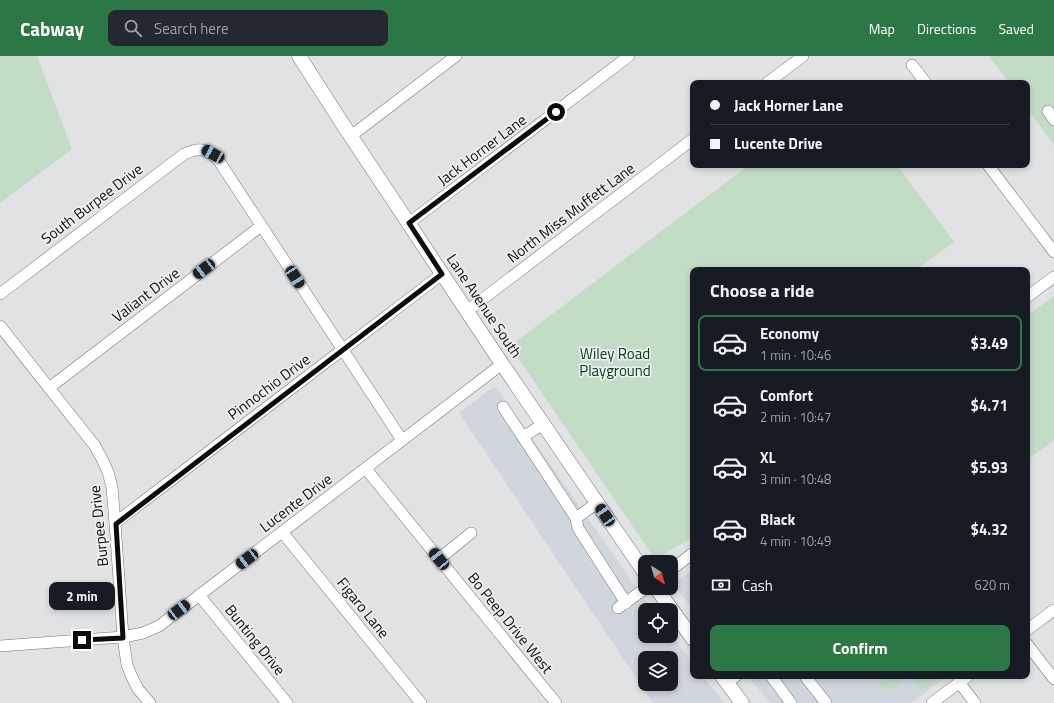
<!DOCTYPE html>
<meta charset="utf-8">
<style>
:root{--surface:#171b24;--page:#242831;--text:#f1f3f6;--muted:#9ea1a6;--line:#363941;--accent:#2b7746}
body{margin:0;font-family:"Titillium Web",sans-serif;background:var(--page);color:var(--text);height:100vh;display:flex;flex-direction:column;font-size:15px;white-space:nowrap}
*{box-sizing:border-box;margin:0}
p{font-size:13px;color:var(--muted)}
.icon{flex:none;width:22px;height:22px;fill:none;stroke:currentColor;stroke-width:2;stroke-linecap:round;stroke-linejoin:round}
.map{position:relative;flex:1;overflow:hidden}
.panel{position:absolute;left:690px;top:211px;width:340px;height:412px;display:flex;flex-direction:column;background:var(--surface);border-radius:8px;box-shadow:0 2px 6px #0003}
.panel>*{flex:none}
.top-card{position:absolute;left:690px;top:24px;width:340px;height:88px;border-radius:8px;box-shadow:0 2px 6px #0003;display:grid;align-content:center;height:88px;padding:0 20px;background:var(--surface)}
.needle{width:26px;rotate:143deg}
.controls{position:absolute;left:638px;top:499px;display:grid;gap:8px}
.controls a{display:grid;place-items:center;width:40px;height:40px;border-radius:8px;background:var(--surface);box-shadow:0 2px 6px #0003;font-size:20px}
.end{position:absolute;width:18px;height:18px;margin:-9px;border:5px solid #0c0c0d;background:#fff;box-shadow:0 0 0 2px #fff}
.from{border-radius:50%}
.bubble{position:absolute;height:28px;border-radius:8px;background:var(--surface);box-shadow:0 2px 6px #0003;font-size:13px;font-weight:700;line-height:28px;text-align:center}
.car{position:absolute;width:12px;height:24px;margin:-12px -6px;border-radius:5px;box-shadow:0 0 3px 1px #0007;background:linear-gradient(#222 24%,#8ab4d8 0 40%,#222 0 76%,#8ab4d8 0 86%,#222 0)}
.top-card b{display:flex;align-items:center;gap:14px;height:38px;font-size:15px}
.top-card b+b{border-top:1px solid var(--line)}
.top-card i{width:10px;height:10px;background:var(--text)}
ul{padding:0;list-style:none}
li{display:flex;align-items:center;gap:12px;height:56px;margin:0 8px 6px;padding:0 12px;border:2px solid transparent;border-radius:8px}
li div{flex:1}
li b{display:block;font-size:15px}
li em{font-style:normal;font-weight:700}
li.active{border-color:var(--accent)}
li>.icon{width:36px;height:36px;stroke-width:1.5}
h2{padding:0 20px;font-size:18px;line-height:48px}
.pay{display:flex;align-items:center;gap:10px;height:44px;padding:0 20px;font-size:15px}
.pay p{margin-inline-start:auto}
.cta{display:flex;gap:8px;margin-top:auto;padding:8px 20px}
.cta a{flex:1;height:46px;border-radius:8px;background:var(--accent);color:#fff;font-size:16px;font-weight:700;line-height:46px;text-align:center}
header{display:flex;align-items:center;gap:24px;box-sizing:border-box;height:56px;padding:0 20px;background:var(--accent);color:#fff}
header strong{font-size:19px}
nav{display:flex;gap:22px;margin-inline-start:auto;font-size:14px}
.search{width:280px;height:36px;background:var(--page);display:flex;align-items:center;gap:10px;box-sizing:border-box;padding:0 14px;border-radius:8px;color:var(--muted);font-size:15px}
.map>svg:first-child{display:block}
</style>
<header>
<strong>Cabway</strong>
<div class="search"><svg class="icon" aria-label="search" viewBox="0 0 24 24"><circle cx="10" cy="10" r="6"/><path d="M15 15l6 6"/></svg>Search here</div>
<nav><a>Map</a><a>Directions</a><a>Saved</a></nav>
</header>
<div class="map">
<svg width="1054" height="647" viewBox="0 0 1054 647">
<rect width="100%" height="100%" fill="#e0e2e3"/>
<g fill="#d0d6de" fill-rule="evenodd">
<path d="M492 332H497L652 554H645V580H671V579L693 607V620H703L724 647H653L459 357ZM645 602H671V628H645Z"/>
<path d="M693 513V553L675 531 677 525Z"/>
<path d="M748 620H947L911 647H770Z"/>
</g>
<g fill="#c3dcc6">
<path d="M0 0H37L72 93 0 147Z"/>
<path d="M989 0H1054V89L1027 52V27H1009Z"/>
<path d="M749 109H897L954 186 916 214H693V480L685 486 655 503 510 290Z"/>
<path d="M1054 240V384L1027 404V260Z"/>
<path d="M889 620H897L901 625V627L887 637 879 628Z"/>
<path d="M916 620H930L934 625 921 635 912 623Z"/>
</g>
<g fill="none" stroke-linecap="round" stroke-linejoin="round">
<defs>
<g id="minor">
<path d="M912 9 926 27"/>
<path d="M767 27 803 0"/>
<path d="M1048 55 1054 64"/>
<path d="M351 80 456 0"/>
<path d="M988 109 1054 196"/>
<path d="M409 167 629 0"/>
<path d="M0 238 184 98C200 91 207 92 219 105L402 384"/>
<path d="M1027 241 1054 221"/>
<path d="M467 255 693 83"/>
<path d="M0 270 95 390 102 403 108 416 112 431 115 467 123 581 127 609 132 621 138 633 150 647"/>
<path d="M49 332 261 170"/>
<path d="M503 351 576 462"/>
<path d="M523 381 543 368"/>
<path d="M366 413 556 647"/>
<path d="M597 447 576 462 578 472 626 547"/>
<path d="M115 467 442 218"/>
<path d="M282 476 421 647"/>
<path d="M439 503 471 477"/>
<path d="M671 514 693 497"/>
<path d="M199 539 287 647"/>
<path d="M618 552 646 532"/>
<path d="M1027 574 1054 554"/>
<path d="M1027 588 1054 623"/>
<path d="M0 590 123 581 143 577 159 570 502 308"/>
<path d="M771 620 791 647"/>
<path d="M805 620 826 647"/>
<path d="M959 626 975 647"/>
<path d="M727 627 736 620"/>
<path d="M932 647 968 620"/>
</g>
<g id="major">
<path d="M299 0 342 67 502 308 645 517"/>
<path d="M656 532 693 583"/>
<path d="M722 620 742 647"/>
</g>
</defs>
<use href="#minor" stroke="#747576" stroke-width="12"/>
<use href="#major" stroke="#747576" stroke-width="15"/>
<use href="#minor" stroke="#fff" stroke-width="11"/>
<use href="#major" stroke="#fff" stroke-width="14"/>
</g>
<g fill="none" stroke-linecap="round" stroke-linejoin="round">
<path stroke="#0c0c0d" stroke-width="5" d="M82 584 123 582 116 468 442 218 409 167 556 56"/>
</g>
<g text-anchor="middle" stroke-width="3.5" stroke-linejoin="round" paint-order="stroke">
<g font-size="15" fill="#0c0c0d" stroke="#eeeff1">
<text transform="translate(482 94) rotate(-37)" y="5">Jack Horner Lane</text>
<text transform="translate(92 148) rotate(-37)" y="5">South Burpee Drive</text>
<text transform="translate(571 157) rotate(-37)" y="5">North Miss Muffett Lane</text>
<text transform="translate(146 239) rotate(-37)" y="5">Valiant Drive</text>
<text transform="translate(484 250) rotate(56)" y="5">Lane Avenue South</text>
<text transform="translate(269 331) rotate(-37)" y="5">Pinnochio Drive</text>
<text transform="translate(296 447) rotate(-37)" y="5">Lucente Drive</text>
<text transform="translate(99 470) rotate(-96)" y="5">Burpee Drive</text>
<text transform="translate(363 552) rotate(51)" y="5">Figaro Lane</text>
<text transform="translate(510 567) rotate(51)" y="5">Bo Peep Drive West</text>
<text transform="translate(255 584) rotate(51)" y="5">Bunting Drive</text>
</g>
<g font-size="15" fill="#08401a" stroke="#eeeff1">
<text x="615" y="303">Wiley Road<tspan x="615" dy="17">Playground</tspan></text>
</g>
</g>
</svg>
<div class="controls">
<a><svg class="needle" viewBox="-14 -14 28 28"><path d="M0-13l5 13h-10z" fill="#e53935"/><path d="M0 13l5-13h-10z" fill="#9ea1a6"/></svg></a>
<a><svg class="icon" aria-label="locate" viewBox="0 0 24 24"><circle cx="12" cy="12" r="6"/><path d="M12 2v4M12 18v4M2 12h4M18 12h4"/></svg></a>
<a><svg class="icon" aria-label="layers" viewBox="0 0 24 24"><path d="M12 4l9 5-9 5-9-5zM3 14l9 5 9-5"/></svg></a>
</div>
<i class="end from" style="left:556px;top:56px"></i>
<i class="end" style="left:82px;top:584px"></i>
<div class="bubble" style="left:49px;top:526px;width:66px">2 min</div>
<i class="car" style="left:213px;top:98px;rotate:299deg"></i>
<i class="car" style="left:204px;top:213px;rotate:233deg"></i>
<i class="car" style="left:295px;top:221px;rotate:147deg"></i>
<i class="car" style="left:605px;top:459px;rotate:326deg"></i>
<i class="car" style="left:247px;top:503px;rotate:233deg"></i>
<i class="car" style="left:439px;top:503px;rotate:321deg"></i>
<i class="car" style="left:179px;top:554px;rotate:53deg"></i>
<div class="top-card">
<b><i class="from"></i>Jack Horner Lane</b>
<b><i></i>Lucente Drive</b>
</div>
<section class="panel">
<h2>Choose a ride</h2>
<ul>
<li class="active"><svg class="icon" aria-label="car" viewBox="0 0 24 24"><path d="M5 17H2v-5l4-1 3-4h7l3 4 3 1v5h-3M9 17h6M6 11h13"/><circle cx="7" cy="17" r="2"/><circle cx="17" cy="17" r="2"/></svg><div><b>Economy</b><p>1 min · 10:46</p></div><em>$3.49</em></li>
<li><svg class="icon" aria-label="car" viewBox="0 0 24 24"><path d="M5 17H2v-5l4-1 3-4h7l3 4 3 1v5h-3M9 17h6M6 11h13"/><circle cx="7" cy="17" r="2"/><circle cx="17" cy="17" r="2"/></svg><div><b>Comfort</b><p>2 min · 10:47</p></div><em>$4.71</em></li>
<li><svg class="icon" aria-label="car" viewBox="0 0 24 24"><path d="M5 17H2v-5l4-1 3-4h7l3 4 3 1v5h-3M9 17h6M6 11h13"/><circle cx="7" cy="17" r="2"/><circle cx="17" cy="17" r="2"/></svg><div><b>XL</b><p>3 min · 10:48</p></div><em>$5.93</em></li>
<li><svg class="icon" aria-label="car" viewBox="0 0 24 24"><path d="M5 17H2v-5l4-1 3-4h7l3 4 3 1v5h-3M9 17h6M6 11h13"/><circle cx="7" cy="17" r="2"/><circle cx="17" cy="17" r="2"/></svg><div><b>Black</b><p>4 min · 10:49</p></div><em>$4.32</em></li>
</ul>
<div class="pay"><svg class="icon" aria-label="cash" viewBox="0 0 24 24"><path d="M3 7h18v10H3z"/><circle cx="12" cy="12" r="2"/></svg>Cash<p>620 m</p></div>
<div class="cta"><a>Confirm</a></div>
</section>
</div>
